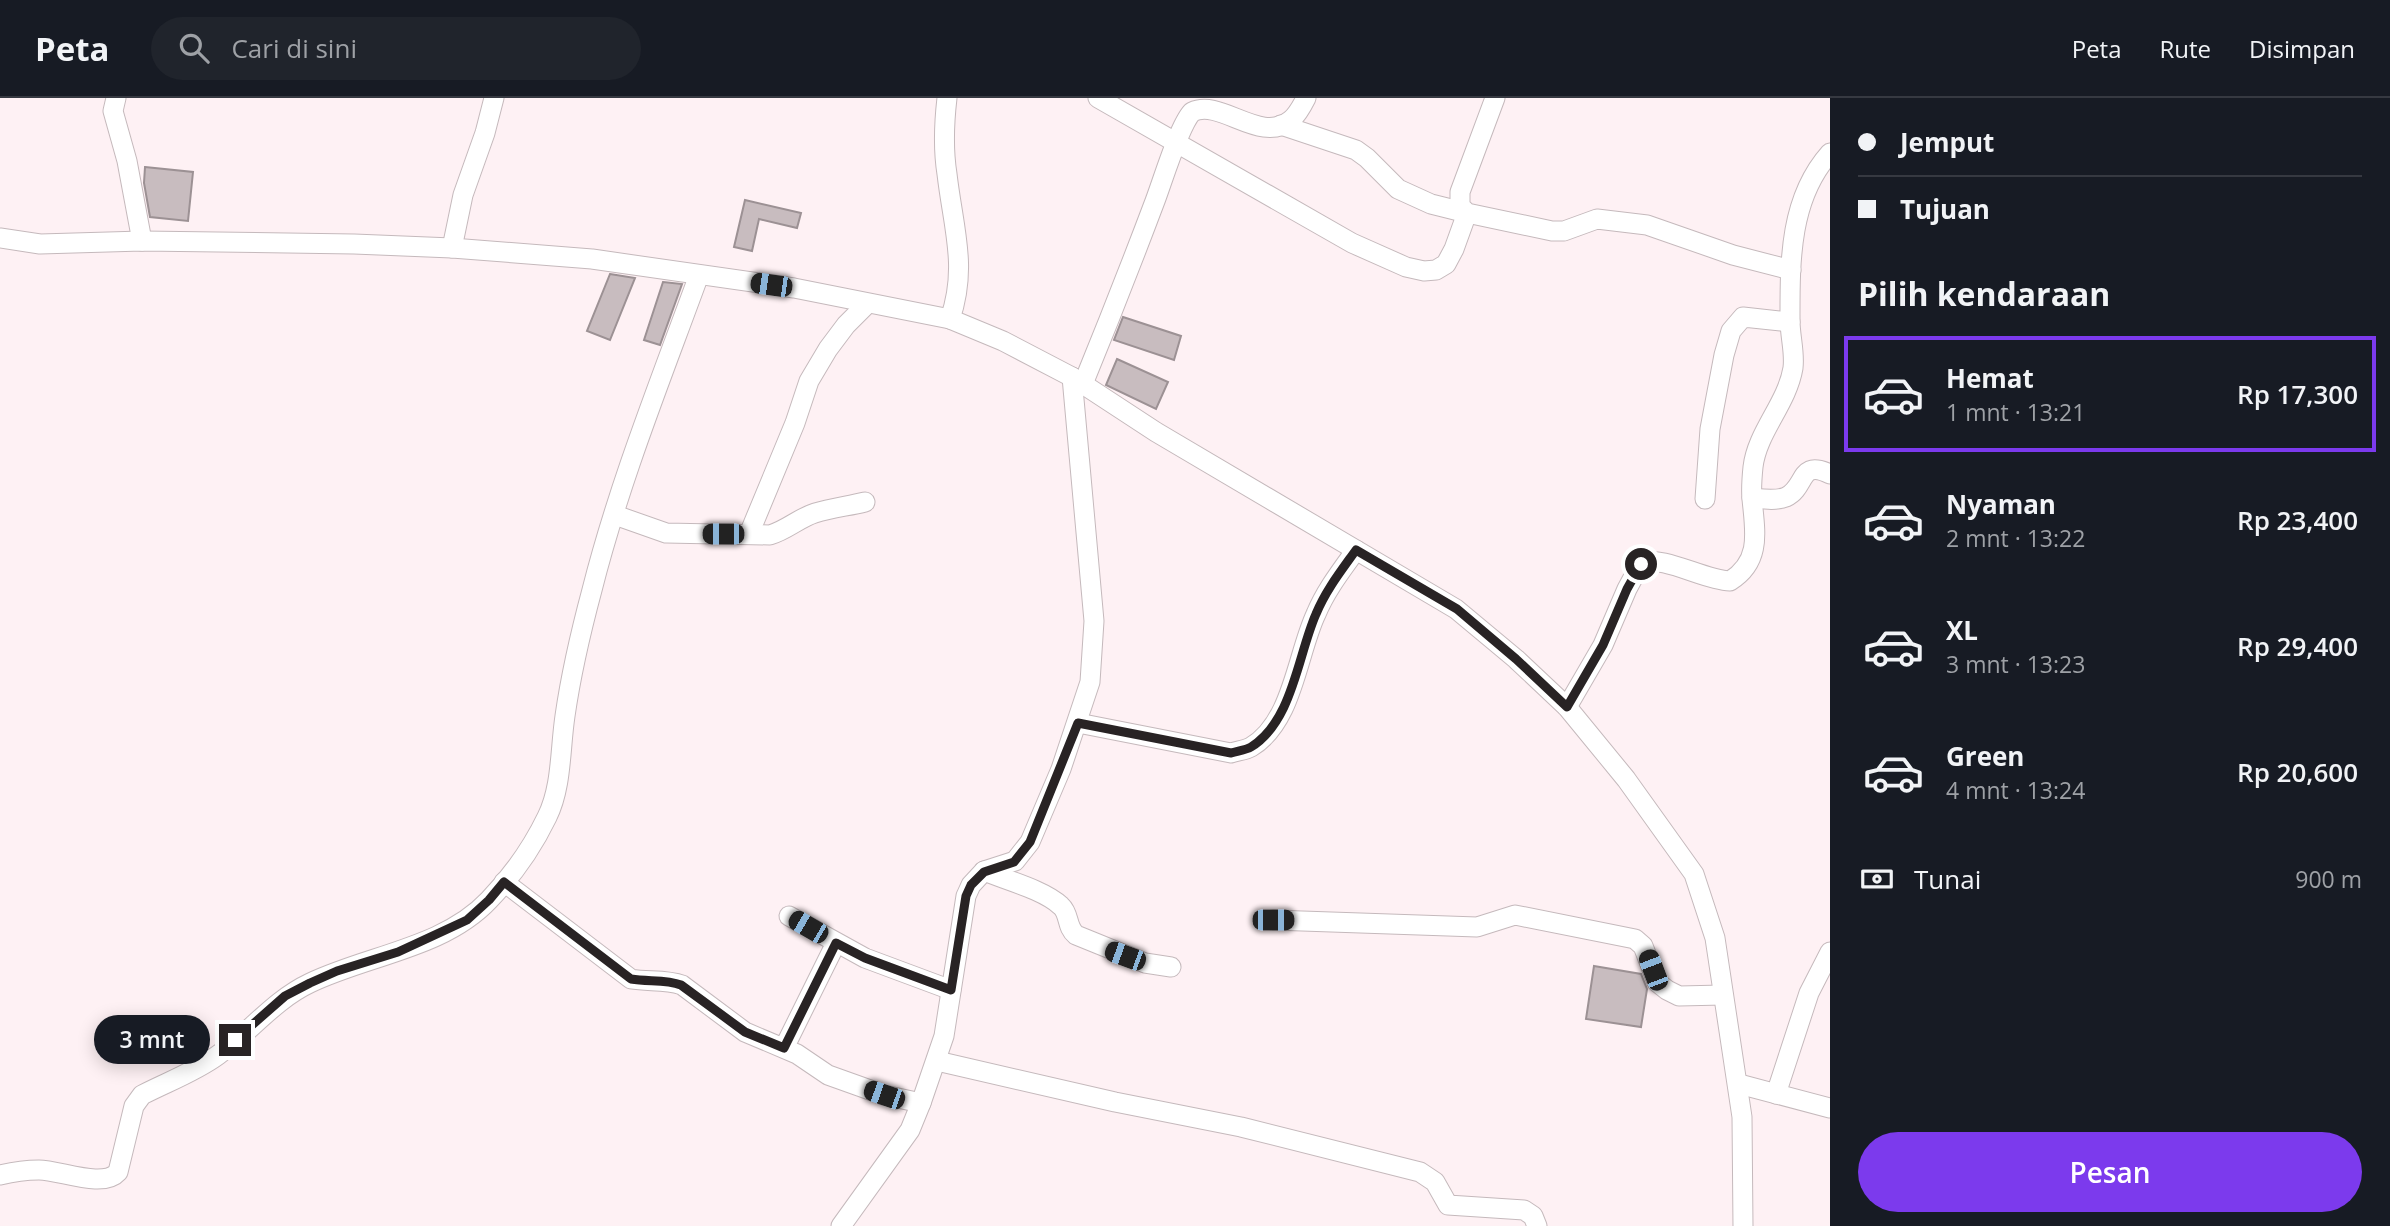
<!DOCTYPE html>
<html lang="id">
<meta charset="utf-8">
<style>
:root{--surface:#171b24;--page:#20242c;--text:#f1f3f6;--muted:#9ea1a6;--line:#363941;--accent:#7c3aed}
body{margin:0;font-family:"Open Sans",sans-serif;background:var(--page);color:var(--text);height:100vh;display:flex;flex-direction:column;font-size:26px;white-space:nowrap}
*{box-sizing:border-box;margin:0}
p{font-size:23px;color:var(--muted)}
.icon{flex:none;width:38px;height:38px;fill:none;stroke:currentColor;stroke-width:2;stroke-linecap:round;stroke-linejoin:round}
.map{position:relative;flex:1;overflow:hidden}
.panel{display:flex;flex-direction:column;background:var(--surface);width:560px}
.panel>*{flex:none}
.guide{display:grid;align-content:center;height:154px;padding:0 28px;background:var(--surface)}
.end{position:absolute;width:32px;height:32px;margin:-16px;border:9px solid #282324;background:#fff;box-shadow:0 0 0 4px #fff}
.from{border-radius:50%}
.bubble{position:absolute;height:49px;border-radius:24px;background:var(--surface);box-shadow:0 4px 18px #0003;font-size:23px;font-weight:600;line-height:49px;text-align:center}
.car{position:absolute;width:21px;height:42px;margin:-21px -10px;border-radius:9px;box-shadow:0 0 5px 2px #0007;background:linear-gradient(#222 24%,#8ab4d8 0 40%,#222 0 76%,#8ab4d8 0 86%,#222 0)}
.guide b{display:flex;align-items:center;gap:24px;height:66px;font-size:26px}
.guide b+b{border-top:2px solid var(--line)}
.guide i{width:18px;height:18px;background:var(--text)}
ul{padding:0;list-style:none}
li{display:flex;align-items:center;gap:21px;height:116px;margin:0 14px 10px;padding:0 14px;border:4px solid transparent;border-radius:0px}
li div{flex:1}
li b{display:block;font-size:26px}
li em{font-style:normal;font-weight:600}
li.active{border-color:var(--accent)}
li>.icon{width:63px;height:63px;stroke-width:1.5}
h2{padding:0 28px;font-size:32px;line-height:84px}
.pay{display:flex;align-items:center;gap:18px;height:77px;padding:0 28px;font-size:26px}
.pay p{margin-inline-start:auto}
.button{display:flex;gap:14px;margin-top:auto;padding:14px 28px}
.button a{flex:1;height:80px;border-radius:42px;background:var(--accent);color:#fff;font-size:28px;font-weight:600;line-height:80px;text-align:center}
header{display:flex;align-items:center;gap:42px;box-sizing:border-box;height:98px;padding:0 35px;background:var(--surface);border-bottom:2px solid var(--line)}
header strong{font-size:33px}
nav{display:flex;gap:38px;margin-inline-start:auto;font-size:24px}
.search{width:490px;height:63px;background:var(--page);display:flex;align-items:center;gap:18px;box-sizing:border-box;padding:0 24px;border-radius:38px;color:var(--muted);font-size:26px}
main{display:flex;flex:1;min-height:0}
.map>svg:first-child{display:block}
</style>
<header>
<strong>Peta</strong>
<div class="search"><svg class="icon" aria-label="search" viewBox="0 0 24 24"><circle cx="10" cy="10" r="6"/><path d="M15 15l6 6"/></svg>Cari di sini</div>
<nav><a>Peta</a><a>Rute</a><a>Disimpan</a></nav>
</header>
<main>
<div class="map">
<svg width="1830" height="1128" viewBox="0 0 1830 1128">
<rect width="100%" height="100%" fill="#fef1f4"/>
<g fill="#c8bcbf" stroke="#9c9194" stroke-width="2">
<path d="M145 69 193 74 188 123 150 119 144 85Z"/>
<path d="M745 102 801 115 797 130 759 121 752 153 734 149Z"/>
<path d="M610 176 635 180 610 242 587 233Z"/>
<path d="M663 184 682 186 660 247 644 242Z"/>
<path d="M1123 219 1181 238 1174 262 1114 242Z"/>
<path d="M1117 261 1168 284 1156 311 1106 287Z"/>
<path d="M1594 868 1641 876 1647 891 1641 929 1586 921Z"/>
</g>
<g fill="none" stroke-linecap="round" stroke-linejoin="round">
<defs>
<g id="minor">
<path d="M116 0 113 13 127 63 142 143"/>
<path d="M947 0C944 26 943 51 947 76 953 129 968 169 950 221"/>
<path d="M1098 0 1352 145 1406 169 1424 173 1436 172 1446 166 1454 151 1467 115 1431 106 1398 91 1367 60 1356 52 1281 27"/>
<path d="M1495 0 1460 94V108L1467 115 1552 133H1564L1597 121 1647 127 1733 157 1791 172"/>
<path d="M0 140 40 146 142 143 354 146 452 150 592 161 794 190 950 221 1003 243 1072 279 1156 334 1456 511 1516 561 1567 609 1626 681 1694 776 1715 840 1742 1019 1743 1128"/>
<path d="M452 150 463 97 485 35 494 0"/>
<path d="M1083 286C1108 225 1132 164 1155 103 1163 82 1179 28 1192 14 1221 0 1260 47 1291 22 1298 16 1302 8 1306 0"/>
<path d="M1752 400C1763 401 1776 403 1786 399 1807 389 1798 361 1830 376"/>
<path d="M1705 401 1710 331 1724 257 1731 233 1743 219 1790 224"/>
<path d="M615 417 666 435 770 437C787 432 799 420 815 415 831 410 849 408 865 404"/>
<path d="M749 436 795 325 809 283 828 251 846 227 867 206"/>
<path d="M1567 609 1603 547 1627 491 1641 465C1664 457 1703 482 1730 483 1762 463 1755 433 1752 401 1751 391 1752 379 1753 369 1757 334 1787 306 1793 270 1795 254 1790 239 1790 222 1790 164 1789 101 1830 55"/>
<path d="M1078 625 1231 655C1237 653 1246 652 1251 649 1293 624 1297 556 1316 516 1326 492 1341 473 1356 452"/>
<path d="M984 773C1006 782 1044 792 1061 808 1070 816 1066 829 1076 837L1145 865 1171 869"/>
<path d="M504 784 631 881C648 884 666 881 682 887L745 934 797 956 828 977 884 997 921 1005"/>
<path d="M789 818 865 860 951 892"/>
<path d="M1273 822 1477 829 1515 817 1635 841 1643 848 1657 884 1667 892 1679 898 1723 897"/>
<path d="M784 950 836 845"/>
<path d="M937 963 1115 1004 1241 1029 1420 1074 1435 1084 1448 1107 1524 1112 1533 1118 1537 1128"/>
<path d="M1739 986 1830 1010"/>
<path d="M1776 996 1809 895 1830 854"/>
<path d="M0 1077C12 1074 26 1072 39 1072 60 1072 103 1091 118 1074L134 1008 142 997C167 984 195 974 218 957 250 934 274 902 310 885 368 857 444 850 489 802 512 778 533 748 547 719 562 689 560 651 565 618 571 576 581 533 592 492 619 385 661 281 699 177"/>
<path d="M841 1128 910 1032 921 1005 944 938 966 798 971 787 984 773 1015 763 1030 744 1061 671 1090 584 1094 523 1072 279"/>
</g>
</defs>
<use href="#minor" stroke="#c5b9bc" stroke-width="21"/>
<use href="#minor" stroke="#fff" stroke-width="19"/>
</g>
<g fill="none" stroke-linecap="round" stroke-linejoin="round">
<path stroke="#282324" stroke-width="9" d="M235 942 285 898 310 885 337 873 398 854 467 822 489 802 504 784 631 881C648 884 666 881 681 887L745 934 784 950 836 845 865 860 951 892 966 798 971 787 984 774 1014 764 1030 744 1078 625 1231 655C1237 653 1246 652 1251 649 1293 623 1298 556 1316 516 1326 492 1341 473 1356 452L1457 511 1516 561 1567 609 1603 547 1627 491 1641 466"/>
</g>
</svg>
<i class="end from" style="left:1641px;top:466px"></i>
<i class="end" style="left:235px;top:942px"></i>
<div class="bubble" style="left:94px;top:917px;width:116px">3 mnt</div>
<i class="car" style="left:771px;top:187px;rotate:278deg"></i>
<i class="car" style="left:723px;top:436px;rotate:270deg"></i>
<i class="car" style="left:1273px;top:822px;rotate:90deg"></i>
<i class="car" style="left:808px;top:829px;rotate:300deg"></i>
<i class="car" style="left:1125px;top:858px;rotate:290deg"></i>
<i class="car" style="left:1653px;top:872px;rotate:339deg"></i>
<i class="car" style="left:884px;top:997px;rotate:289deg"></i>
</div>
<section class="panel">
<div class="guide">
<b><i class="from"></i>Jemput</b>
<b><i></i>Tujuan</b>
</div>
<h2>Pilih kendaraan</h2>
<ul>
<li class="active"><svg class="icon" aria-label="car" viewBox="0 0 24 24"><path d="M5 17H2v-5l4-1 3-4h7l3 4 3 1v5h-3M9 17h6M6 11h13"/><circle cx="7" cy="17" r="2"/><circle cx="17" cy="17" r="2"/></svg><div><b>Hemat</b><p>1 mnt · 13:21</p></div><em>Rp 17,300</em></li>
<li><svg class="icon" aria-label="car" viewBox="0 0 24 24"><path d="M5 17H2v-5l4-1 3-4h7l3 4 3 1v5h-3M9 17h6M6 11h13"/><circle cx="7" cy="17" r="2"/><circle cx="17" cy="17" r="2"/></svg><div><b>Nyaman</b><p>2 mnt · 13:22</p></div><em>Rp 23,400</em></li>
<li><svg class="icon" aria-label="car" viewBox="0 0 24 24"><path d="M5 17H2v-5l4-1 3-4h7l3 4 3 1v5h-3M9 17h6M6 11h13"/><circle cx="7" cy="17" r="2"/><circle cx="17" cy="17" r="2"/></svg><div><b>XL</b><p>3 mnt · 13:23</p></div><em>Rp 29,400</em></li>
<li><svg class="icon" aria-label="car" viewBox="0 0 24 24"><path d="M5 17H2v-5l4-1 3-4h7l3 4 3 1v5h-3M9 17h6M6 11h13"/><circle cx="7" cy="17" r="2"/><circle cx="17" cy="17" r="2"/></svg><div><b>Green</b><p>4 mnt · 13:24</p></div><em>Rp 20,600</em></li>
</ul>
<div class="pay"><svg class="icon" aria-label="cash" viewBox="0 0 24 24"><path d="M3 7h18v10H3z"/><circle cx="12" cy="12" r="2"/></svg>Tunai<p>900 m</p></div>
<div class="button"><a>Pesan</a></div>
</section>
</main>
